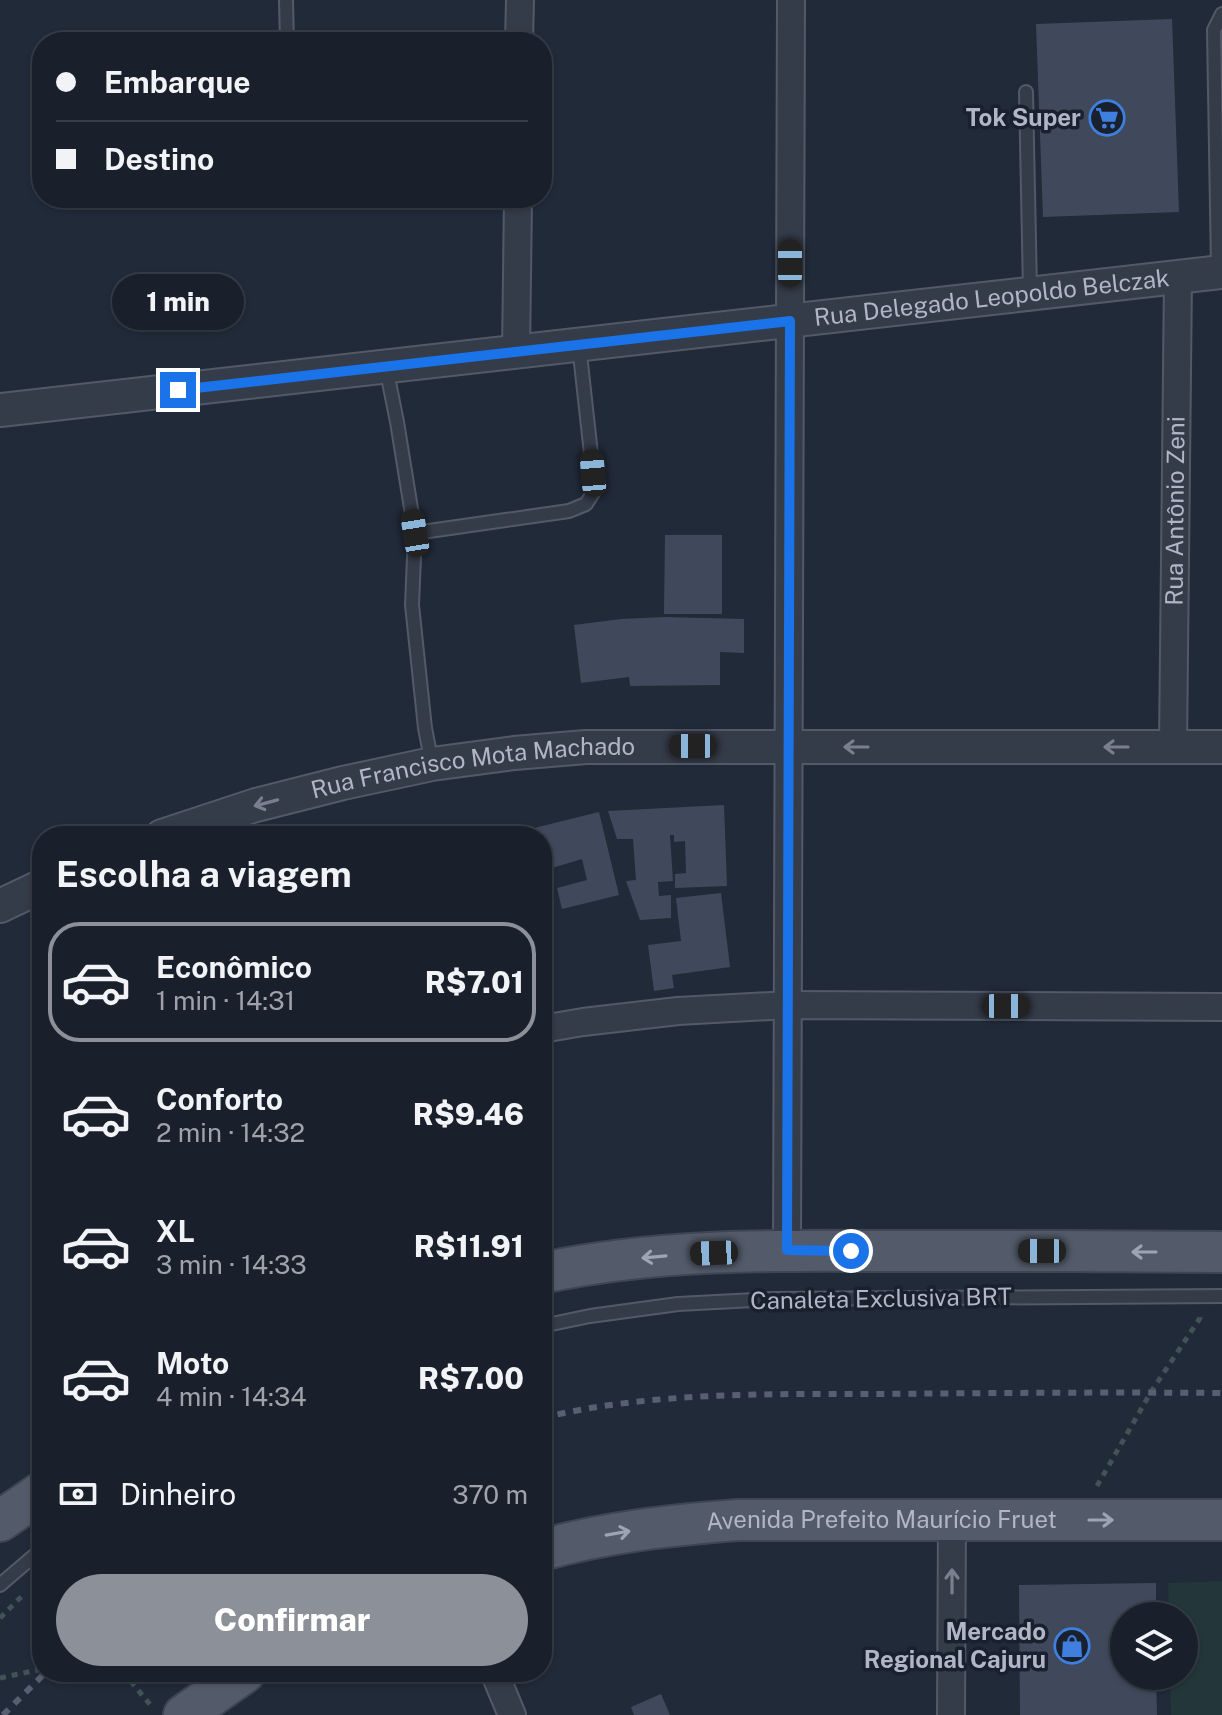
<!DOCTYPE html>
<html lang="pt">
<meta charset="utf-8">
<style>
:root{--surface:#19202b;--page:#262d37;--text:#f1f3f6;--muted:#9fa3a9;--line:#373e47;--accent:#8c9099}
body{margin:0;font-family:"Public Sans",sans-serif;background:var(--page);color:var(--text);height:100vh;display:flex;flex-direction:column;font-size:30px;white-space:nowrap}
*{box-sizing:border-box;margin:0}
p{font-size:26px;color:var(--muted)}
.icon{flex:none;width:44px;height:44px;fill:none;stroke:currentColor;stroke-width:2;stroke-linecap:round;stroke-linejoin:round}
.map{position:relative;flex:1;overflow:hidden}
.sheet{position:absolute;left:32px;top:826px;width:520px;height:856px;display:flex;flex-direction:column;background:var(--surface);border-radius:32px;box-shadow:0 2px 6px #0004,0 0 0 2px var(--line)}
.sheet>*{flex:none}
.banner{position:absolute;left:32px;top:32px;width:520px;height:176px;border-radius:32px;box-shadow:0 2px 6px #0004,0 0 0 2px var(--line);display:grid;align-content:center;height:176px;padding:0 24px;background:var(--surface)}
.controls{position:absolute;left:1110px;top:1602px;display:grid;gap:16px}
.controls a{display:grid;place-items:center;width:88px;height:88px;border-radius:50%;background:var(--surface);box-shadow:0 2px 6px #0004,0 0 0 2px var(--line);font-size:40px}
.end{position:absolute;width:36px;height:36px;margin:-18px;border:10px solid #1a73e8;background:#fff;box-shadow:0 0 0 4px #fff}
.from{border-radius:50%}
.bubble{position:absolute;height:56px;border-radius:28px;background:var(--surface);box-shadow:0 2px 6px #0004,0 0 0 2px var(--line);font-size:26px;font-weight:800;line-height:56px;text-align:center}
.car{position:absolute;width:24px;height:48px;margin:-24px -12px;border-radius:10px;box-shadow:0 0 6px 2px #0007;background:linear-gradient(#222 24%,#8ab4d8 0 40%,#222 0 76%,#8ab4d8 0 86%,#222 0)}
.banner b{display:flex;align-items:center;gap:28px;height:76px;font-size:30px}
.banner b+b{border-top:2px solid var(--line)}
.banner i{width:20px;height:20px;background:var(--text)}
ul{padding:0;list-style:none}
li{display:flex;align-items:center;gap:24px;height:120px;margin:0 16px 12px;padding:0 8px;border:4px solid transparent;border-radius:32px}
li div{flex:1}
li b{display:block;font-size:30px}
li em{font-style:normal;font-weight:800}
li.active{border-color:var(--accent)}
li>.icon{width:72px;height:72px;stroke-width:1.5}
h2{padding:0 24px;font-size:36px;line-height:96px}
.pay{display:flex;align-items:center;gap:20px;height:88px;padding:0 24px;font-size:30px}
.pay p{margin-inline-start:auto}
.button{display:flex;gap:16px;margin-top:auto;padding:16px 24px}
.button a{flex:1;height:92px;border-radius:48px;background:var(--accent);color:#fff;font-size:32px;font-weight:800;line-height:92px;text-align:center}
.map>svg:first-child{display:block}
</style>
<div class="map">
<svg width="1222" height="1715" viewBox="0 0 1222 1715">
<rect width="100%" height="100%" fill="#212a39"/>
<path fill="#23363a" d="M1222 1581V1715H1171L1170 1676H1184V1616H1169L1168 1583Z"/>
<g fill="#40495b">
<path d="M1172 19 1179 212 1043 217 1036 24Z"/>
<path d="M665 535H722V614H664Z"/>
<path d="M665 617 744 619V653L720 652V685L630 686 629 677 581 683 574 625 621 619Z"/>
<path d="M724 805 727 886 675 888V874L686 873 685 841 674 842V835H670L673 881 658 882 659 896 671 895V918L640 920 626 881 636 880 633 839H617L608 811Z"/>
<path d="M599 812 619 895 562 909 557 888 587 880 582 859 552 868 547 850 542 851V836L506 835Z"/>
<path d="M721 893 730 967 672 975 674 988 654 991 648 945 681 941 676 898Z"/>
<path d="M1156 1583V1616H1124V1676H1156L1157 1715H1020L1019 1585Z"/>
<path d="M661 1694 670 1715H634L631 1707Z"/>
</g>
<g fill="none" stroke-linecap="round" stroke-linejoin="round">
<defs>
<g id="service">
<path d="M286 0 287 42"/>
<path d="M1026 92 1030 291"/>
<path d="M1218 269 1214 30 1222 14"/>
<path d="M386 367 397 422 415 533 412 605 425 728 432 764"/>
<path d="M415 533 569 511 586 504 595 490 579 345"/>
<path d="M542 1326 590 1316 678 1304 773 1299 1222 1296"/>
<path d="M0 1585 42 1549"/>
</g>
<g id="minor">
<path d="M519 42 520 0"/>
<path d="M516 352 518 198"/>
<path id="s1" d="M1173 747 1178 277"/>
<path d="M542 1029 583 1022 678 1011 789 1005 1222 1007"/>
<path d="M787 1250 791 0"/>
<path d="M494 1672 512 1715"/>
<path d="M951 1715 952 1520"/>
</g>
<g id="tertiary">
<path id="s2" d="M0 410 1222 272"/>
<path id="s3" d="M162 836 256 805 343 783 432 764 514 753 586 747H1222"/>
<path d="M0 906 42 886"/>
</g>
<g id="primary">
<path d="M542 1273C655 1249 772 1250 887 1251 999 1251 1110 1251 1222 1252"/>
<path d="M0 1521 42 1492"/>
<path id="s4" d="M542 1550C606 1532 672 1525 738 1520H1222"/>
<path d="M184 1715 245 1672"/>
</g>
</defs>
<use href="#service" stroke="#535967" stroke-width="16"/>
<use href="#minor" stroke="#535967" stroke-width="30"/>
<use href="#tertiary" stroke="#535967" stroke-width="36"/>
<use href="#primary" stroke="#3e4553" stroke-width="44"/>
<g stroke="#415357" stroke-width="5" stroke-dasharray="6 6" stroke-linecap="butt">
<path d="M1097 1486 1151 1392 1200 1318V1313"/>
<path d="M0 1618 22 1596"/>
<path d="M123 1672 153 1708"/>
<path d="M0 1678 42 1669"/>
</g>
<use href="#service" stroke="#353c49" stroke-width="12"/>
<use href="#minor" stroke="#353c49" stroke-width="26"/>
<use href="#tertiary" stroke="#353c49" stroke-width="32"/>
<use href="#primary" stroke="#535b6a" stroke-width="40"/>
<g stroke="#575f71" stroke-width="6" stroke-dasharray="8 8" stroke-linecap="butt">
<path d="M542 1418C648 1392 766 1394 875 1394 991 1393 1106 1392 1222 1393"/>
<path d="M3 1715 46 1672"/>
</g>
</g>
<defs><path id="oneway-shaft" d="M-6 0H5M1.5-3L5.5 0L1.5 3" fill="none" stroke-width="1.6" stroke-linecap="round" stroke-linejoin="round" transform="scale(2)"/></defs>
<g stroke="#797f8e">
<use href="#oneway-shaft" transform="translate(856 747) rotate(-180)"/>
<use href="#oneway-shaft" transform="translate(1116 747) rotate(-180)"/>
<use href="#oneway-shaft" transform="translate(266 803) rotate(165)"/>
<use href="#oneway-shaft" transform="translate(952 1581) rotate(-90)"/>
</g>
<g stroke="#9da4b4">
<use href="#oneway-shaft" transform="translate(1144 1252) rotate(-180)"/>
<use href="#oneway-shaft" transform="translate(654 1257) rotate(175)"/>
<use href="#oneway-shaft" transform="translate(1101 1520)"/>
<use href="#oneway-shaft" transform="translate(618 1533) rotate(-10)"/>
</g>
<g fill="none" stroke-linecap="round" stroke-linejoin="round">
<path stroke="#1a73e8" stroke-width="10" d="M178 390 790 321 787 1250 851 1251"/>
</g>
<defs>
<symbol id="supermarket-ring" viewBox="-11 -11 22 22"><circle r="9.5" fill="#1a212e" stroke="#3f7fe0" stroke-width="1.5"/><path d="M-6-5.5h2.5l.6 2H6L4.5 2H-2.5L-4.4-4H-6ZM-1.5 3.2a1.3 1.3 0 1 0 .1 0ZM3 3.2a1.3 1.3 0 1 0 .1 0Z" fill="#3f7fe0"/></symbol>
<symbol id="shop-ring" viewBox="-11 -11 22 22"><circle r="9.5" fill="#1a212e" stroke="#3f7fe0" stroke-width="1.5"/><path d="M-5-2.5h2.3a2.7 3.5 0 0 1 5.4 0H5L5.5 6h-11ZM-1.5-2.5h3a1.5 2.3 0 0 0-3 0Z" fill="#3f7fe0"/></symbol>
</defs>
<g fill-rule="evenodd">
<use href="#supermarket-ring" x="1087" y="98" width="40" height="40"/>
<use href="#shop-ring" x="1052" y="1626" width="40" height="40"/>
</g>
<g text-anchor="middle" stroke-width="7" stroke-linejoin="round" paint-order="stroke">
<g font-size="24" font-weight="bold" fill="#b0b6c6" stroke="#1a212e" text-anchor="end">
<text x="1081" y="126">Tok Super</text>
<text x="1046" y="1640">Mercado<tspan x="1046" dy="28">Regional Cajuru</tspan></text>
</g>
<g font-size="24" fill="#b0b6c6" stroke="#1a212e">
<text dy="8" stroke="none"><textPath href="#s2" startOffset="998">Rua Delegado Leopoldo Belczak</textPath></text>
<text dy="8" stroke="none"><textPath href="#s1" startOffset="236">Rua Antônio Zeni</textPath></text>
<text dy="8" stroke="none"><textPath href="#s3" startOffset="320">Rua Francisco Mota Machado</textPath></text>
<text transform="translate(881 1299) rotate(-1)" y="8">Canaleta Exclusiva BRT</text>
<text dy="8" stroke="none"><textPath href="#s4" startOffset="342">Avenida Prefeito Maurício Fruet</textPath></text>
</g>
</g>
</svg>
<div class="controls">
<a><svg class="icon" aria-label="layers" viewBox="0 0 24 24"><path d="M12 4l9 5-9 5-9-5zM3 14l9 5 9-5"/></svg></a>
</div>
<i class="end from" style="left:851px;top:1251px"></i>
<i class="end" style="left:178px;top:390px"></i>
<div class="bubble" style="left:112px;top:274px;width:132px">1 min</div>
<i class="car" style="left:790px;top:263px;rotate:0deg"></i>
<i class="car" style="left:593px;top:473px;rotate:355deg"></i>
<i class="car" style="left:415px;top:533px;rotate:351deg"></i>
<i class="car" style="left:693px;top:746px;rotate:270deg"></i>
<i class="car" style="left:1006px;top:1006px;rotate:90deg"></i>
<i class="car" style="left:1042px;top:1251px;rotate:270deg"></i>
<i class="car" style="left:714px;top:1253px;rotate:268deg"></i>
<div class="banner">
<b><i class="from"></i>Embarque</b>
<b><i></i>Destino</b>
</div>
<section class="sheet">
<h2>Escolha a viagem</h2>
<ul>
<li class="active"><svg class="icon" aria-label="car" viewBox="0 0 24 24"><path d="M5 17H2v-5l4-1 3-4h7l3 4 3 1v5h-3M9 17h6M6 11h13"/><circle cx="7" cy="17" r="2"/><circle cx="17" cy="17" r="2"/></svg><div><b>Econômico</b><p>1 min · 14:31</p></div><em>R$7.01</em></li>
<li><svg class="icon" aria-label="car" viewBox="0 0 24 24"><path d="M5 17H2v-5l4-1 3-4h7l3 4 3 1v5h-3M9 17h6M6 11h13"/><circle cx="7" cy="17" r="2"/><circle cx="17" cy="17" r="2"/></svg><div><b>Conforto</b><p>2 min · 14:32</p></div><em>R$9.46</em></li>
<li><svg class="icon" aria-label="car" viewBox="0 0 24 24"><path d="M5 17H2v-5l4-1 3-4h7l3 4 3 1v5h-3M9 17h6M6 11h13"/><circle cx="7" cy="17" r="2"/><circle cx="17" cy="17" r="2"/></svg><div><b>XL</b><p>3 min · 14:33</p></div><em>R$11.91</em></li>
<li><svg class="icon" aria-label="car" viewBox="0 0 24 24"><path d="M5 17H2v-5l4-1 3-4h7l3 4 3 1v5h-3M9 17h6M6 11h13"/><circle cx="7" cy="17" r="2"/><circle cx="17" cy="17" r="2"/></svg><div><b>Moto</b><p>4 min · 14:34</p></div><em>R$7.00</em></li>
</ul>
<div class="pay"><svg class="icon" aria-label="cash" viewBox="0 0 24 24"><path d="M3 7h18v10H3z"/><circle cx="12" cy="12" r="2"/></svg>Dinheiro<p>370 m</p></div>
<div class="button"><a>Confirmar</a></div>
</section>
</div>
